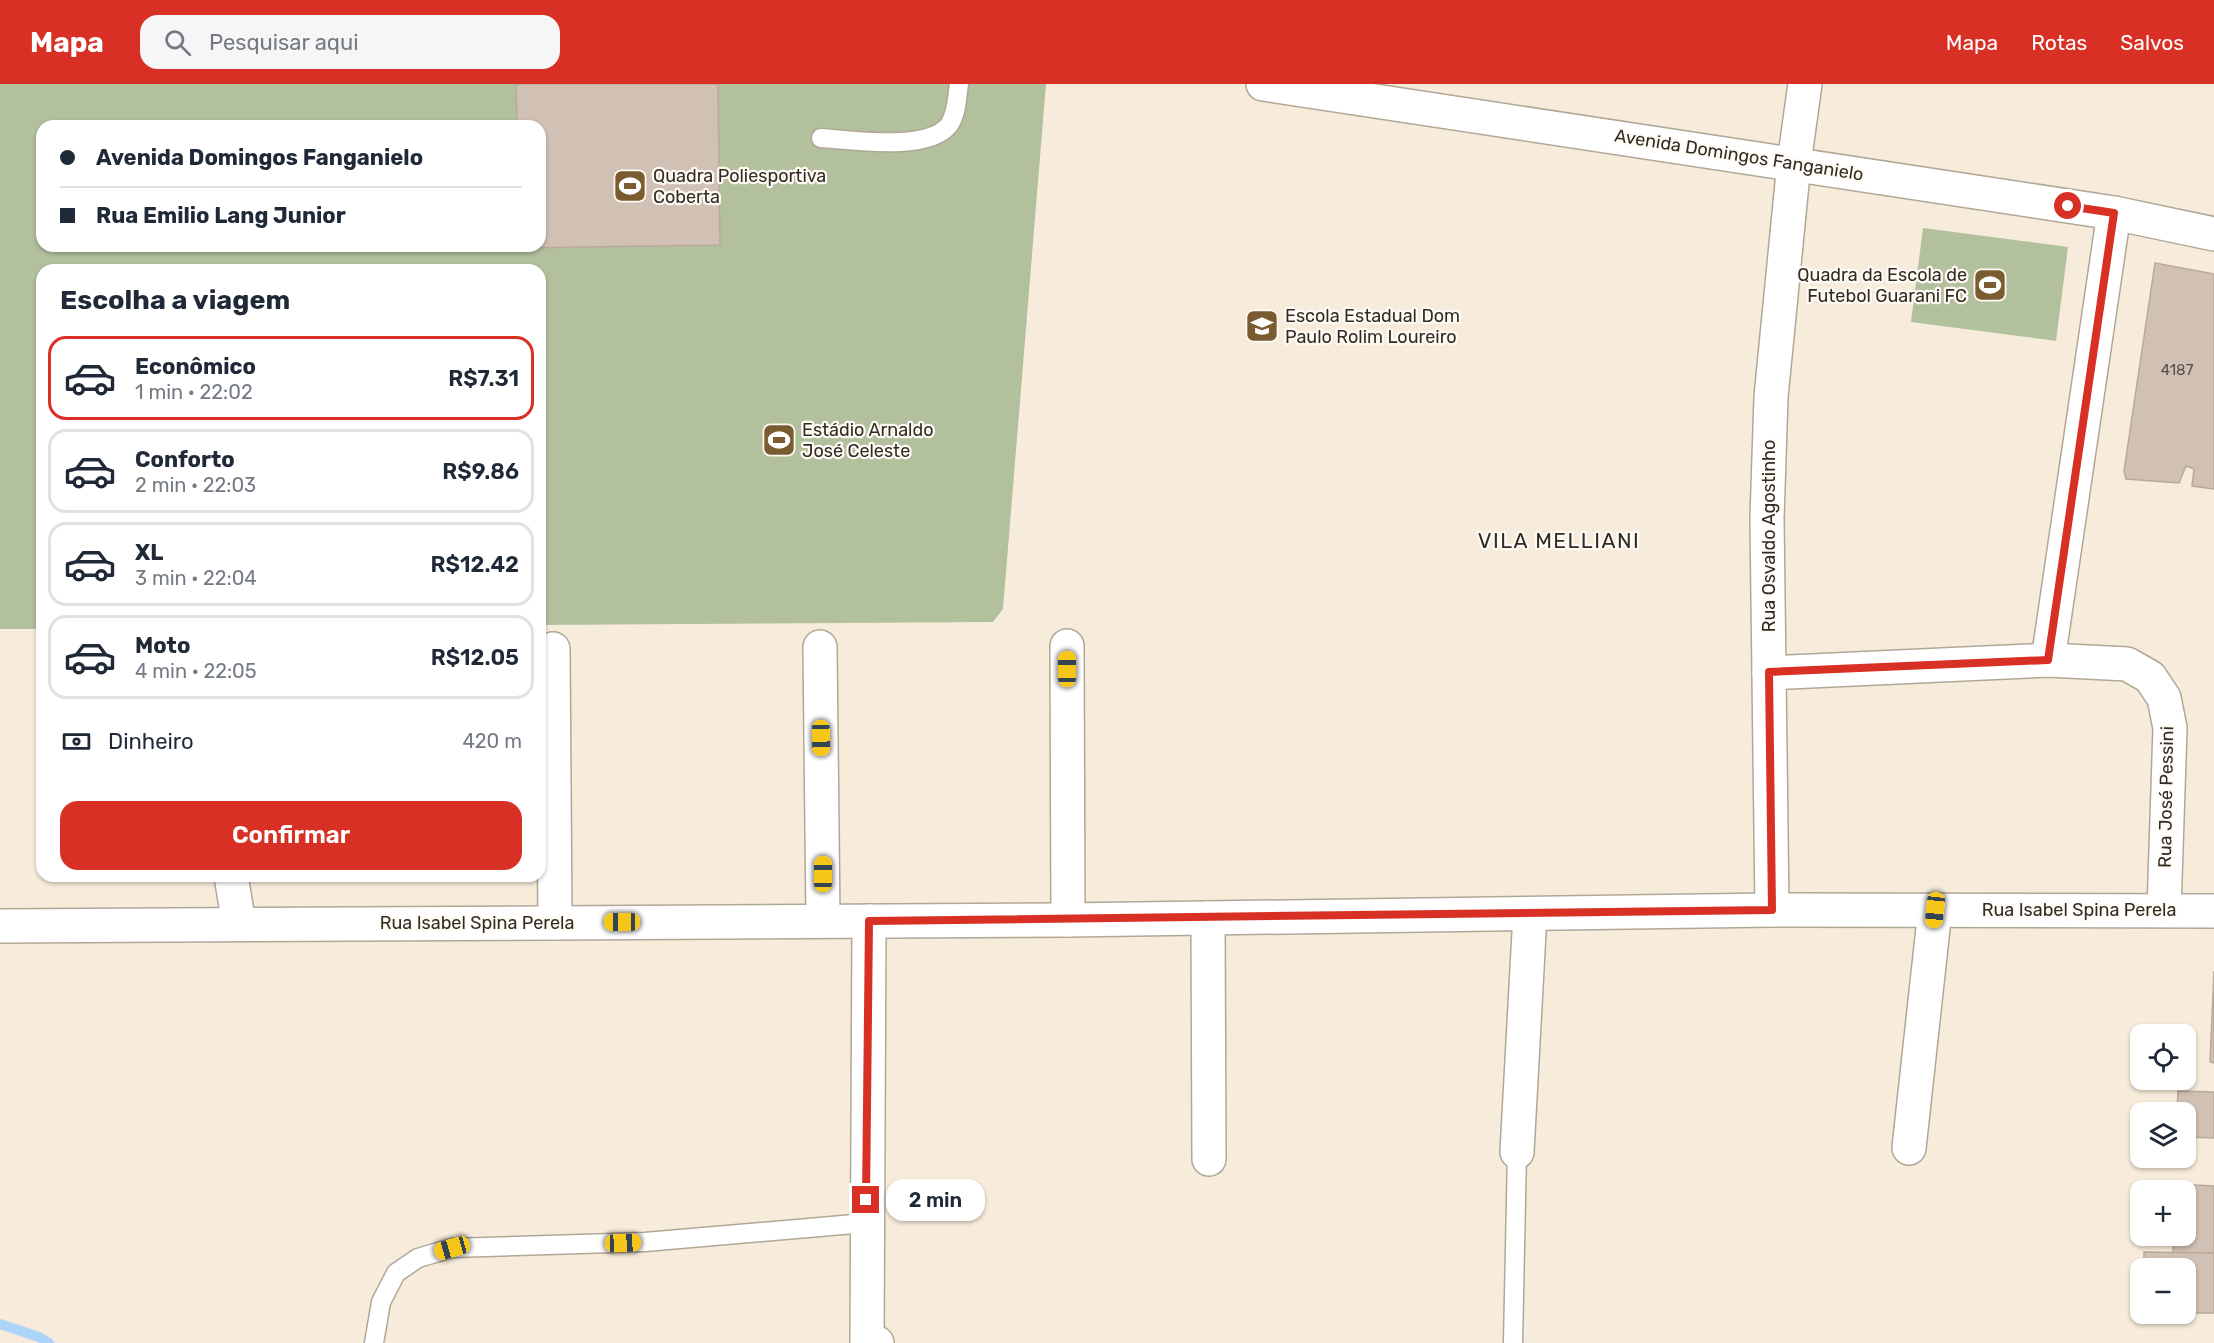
<!DOCTYPE html>
<html lang="pt">
<meta charset="utf-8">
<style>
:root{--surface:#fff;--page:#f6f6f7;--text:#1f2937;--muted:#747a83;--line:#e0e1e3;--accent:#d93025}
body{margin:0;font-family:Rubik,sans-serif;background:var(--page);color:var(--text);height:100vh;display:flex;flex-direction:column;font-size:22px;white-space:nowrap}
*{box-sizing:border-box;margin:0}
p{font-size:20px;color:var(--muted)}
.icon{flex:none;width:33px;height:33px;fill:none;stroke:currentColor;stroke-width:2;stroke-linecap:round;stroke-linejoin:round}
.map{position:relative;flex:1;overflow:hidden}
.panel{position:absolute;left:36px;top:180px;width:510px;height:618px;display:flex;flex-direction:column;background:var(--surface);border-radius:18px;box-shadow:0 2px 4px #0004}
.panel>*{flex:none}
.top-card{position:absolute;left:36px;top:36px;width:510px;height:132px;border-radius:18px;box-shadow:0 2px 4px #0004;display:grid;align-content:center;height:132px;padding:0 24px;background:var(--surface)}
.buttons{position:absolute;left:2130px;top:940px;display:grid;gap:12px}
.buttons a{display:grid;place-items:center;width:66px;height:66px;border-radius:12px;background:var(--surface);box-shadow:0 2px 4px #0004;font-size:30px}
.end{position:absolute;width:27px;height:27px;margin:-14px;border:8px solid #d93025;background:#fff;box-shadow:0 0 0 3px #fff}
.from{border-radius:50%}
.bubble{position:absolute;height:42px;border-radius:18px;background:var(--surface);box-shadow:0 2px 4px #0004;font-size:20px;font-weight:600;line-height:42px;text-align:center}
.car{position:absolute;width:18px;height:36px;margin:-18px -9px;border-radius:8px;box-shadow:0 0 4px 2px #0007;background:linear-gradient(#f5c518 24%,#345 0 40%,#f5c518 0 76%,#345 0 86%,#f5c518 0)}
.top-card b{display:flex;align-items:center;gap:21px;height:57px;font-size:22px}
.top-card b+b{border-top:2px solid var(--line)}
.top-card i{width:15px;height:15px;background:var(--text)}
ul{padding:0;list-style:none}
li{display:flex;align-items:center;gap:18px;height:84px;margin:0 12px 9px;padding:0 12px;border:3px solid var(--line);border-radius:18px}
li div{flex:1}
li b{display:block;font-size:22px}
li em{font-style:normal;font-weight:600}
li.selected{border-color:var(--accent)}
li>.icon{width:54px;height:54px;stroke-width:1.5}
h2{padding:0 24px;font-size:27px;line-height:72px}
.pay{display:flex;align-items:center;gap:15px;height:66px;padding:0 24px;font-size:22px}
.pay p{margin-inline-start:auto}
.button{display:flex;gap:12px;margin-top:auto;padding:12px 24px}
.button a{flex:1;height:69px;border-radius:18px;background:var(--accent);color:#fff;font-size:24px;font-weight:600;line-height:69px;text-align:center}
header{display:flex;align-items:center;gap:36px;box-sizing:border-box;height:84px;padding:0 30px;background:var(--accent);color:#fff}
header strong{font-size:28px}
nav{display:flex;gap:33px;margin-inline-start:auto;font-size:21px}
.search{width:420px;height:54px;background:var(--page);display:flex;align-items:center;gap:15px;box-sizing:border-box;padding:0 21px;border-radius:18px;color:var(--muted);font-size:22px}
.map>svg:first-child{display:block}
</style>
<header>
<strong>Mapa</strong>
<div class="search"><svg class="icon" aria-label="search" viewBox="0 0 24 24"><circle cx="10" cy="10" r="6"/><path d="M15 15l6 6"/></svg>Pesquisar aqui</div>
<nav><a>Mapa</a><a>Rotas</a><a>Salvos</a></nav>
</header>
<div class="map">
<svg width="2214" height="1259" viewBox="0 0 2214 1259">
<rect width="100%" height="100%" fill="#f7ecdb"/>
<g fill="#b3c09e" fill-rule="evenodd">
<path d="M0 0H1046L1003 525 993 538 540 541V186H42V545H0ZM42 42H540V162H42Z"/>
<path d="M1923 144 2068 163 2056 257 1911 238Z"/>
</g>
<g fill="none" stroke-linecap="round" stroke-linejoin="round">
<path stroke="#abd4f8" stroke-width="10" d="M0 1240 39 1253 49 1259"/>
</g>
<g fill="#d1c0b4" stroke="#b9a99d" stroke-width="1.5">
<path d="M516 0H718L720 161 518 164 540 162V42H517Z"/>
<path d="M2155 179 2214 190V405L2192 402 2194 385 2186 382 2179 399 2126 395 2124 387Z"/>
<path d="M2214 887V979L2210 978Z"/>
<path d="M2178 1007 2214 1008V1054L2186 1053V1029H2177Z"/>
<path d="M2176 1100 2214 1102V1169H2173V1152H2186V1107H2175Z"/>
<path d="M2144 1168 2214 1169V1229H2186V1185H2144Z"/>
</g>
<g fill="none" stroke-linecap="round" stroke-linejoin="round">
<defs>
<g id="service">
<path d="M821 54C852 56 928 68 949 41 957 30 957 13 959 0"/>
<path d="M374 1259 381 1218 396 1189 418 1174 452 1164 645 1158 866 1139"/>
<path d="M1513 1259 1517 1068"/>
</g>
<g id="minor">
<path d="M1263 0 2114 129 2214 150"/>
<path d="M1067 562 1068 836"/>
<path d="M820 563 823 836"/>
<path d="M553 565 555 839"/>
<path d="M2048 576 2114 129"/>
<path d="M1769 589 2048 576 2127 580 2150 593 2164 614 2170 644 2164 826"/>
<path d="M231 792 239 840"/>
<path d="M1772 826 1767 434 1771 313 1794 79 1805 0"/>
<path d="M1208 834 1209 1075"/>
<path d="M869 837 867 1259H877"/>
<path d="M0 842 1068 836 1772 826 2214 827"/>
<path d="M1909 1064 1935 826"/>
<path d="M1517 1068 1530 830"/>
</g>
</defs>
<use href="#service" stroke="#b1a797" stroke-width="21"/>
<use href="#minor" stroke="#b1a797" stroke-width="36"/>
<use href="#service" stroke="#fff" stroke-width="18"/>
<use href="#minor" stroke="#fff" stroke-width="33"/>
</g>
<g fill="none" stroke-linecap="round" stroke-linejoin="round">
<path stroke="#d93025" stroke-width="8" d="M866 1116 869 837 1772 826 1769 588 2048 576 2114 129 2068 122"/>
</g>
<defs>
<symbol id="stadium-square" viewBox="-11 -11 22 22"><rect x="-9" y="-9" width="18" height="18" rx="4" fill="#7b5c31" stroke="#fffaf4"/><path d="M0-5a6.5 5 0 1 0 0 10a6.5 5 0 1 0 0-10ZM-3.5-1.8h7v3.6h-7Z" fill="#fff"/></symbol>
<symbol id="school-square" viewBox="-11 -11 22 22"><rect x="-9" y="-9" width="18" height="18" rx="4" fill="#7b5c31" stroke="#fffaf4"/><path d="M0-5L7-2L0 1L-7-2ZM-4 1L0 2.5L4 1V4Q0 6-4 4Z" fill="#fff"/></symbol>
</defs>
<g fill-rule="evenodd">
<use href="#stadium-square" x="611" y="83" width="38" height="38"/>
<use href="#stadium-square" x="1971" y="182" width="38" height="38"/>
<use href="#school-square" x="1243" y="223" width="38" height="38"/>
<use href="#stadium-square" x="760" y="337" width="38" height="38"/>
</g>
<g text-anchor="middle" stroke-width="4.5" stroke-linejoin="round" paint-order="stroke">
<g font-size="15" fill="#585149">
<text x="2177" y="291">4187</text>
</g>
<g font-size="18" fill="#302c25" stroke="#fffaf4">
<text transform="translate(1739 71) rotate(9)" y="6">Avenida Domingos Fanganielo</text>
<text transform="translate(1769 452) rotate(-90)" y="6">Rua Osvaldo Agostinho</text>
<text transform="translate(2166 713) rotate(-89)" y="6">Rua José Pessini</text>
<text x="2079" y="832">Rua Isabel Spina Perela</text>
<text x="477" y="845">Rua Isabel Spina Perela</text>
</g>
<g font-size="18" fill="#302c25" stroke="#fffaf4" text-anchor="start">
<text x="653" y="98">Quadra Poliesportiva<tspan x="653" dy="21">Coberta</tspan></text>
<text x="1967" y="197" text-anchor="end">Quadra da Escola de<tspan x="1967" dy="21">Futebol Guarani FC</tspan></text>
<text x="1285" y="238">Escola Estadual Dom<tspan x="1285" dy="21">Paulo Rolim Loureiro</tspan></text>
<text x="802" y="352">Estádio Arnaldo<tspan x="802" dy="21">José Celeste</tspan></text>
</g>
<g font-size="21" letter-spacing="1.5" fill="#302c25" stroke="#fffaf4">
<text x="1559" y="464">VILA MELLIANI</text>
</g>
</g>
</svg>
<div class="buttons">
<a><svg class="icon" aria-label="locate" viewBox="0 0 24 24"><circle cx="12" cy="12" r="6"/><path d="M12 2v4M12 18v4M2 12h4M18 12h4"/></svg></a>
<a><svg class="icon" aria-label="layers" viewBox="0 0 24 24"><path d="M12 4l9 5-9 5-9-5zM3 14l9 5 9-5"/></svg></a>
<a>+</a>
<a>−</a>
</div>
<i class="end from" style="left:2068px;top:122px"></i>
<i class="end" style="left:866px;top:1116px"></i>
<div class="bubble" style="left:886px;top:1095px;width:99px">2 min</div>
<i class="car" style="left:1067px;top:585px;rotate:0deg"></i>
<i class="car" style="left:821px;top:654px;rotate:179deg"></i>
<i class="car" style="left:823px;top:790px;rotate:0deg"></i>
<i class="car" style="left:1935px;top:826px;rotate:186deg"></i>
<i class="car" style="left:622px;top:838px;rotate:270deg"></i>
<i class="car" style="left:623px;top:1159px;rotate:88deg"></i>
<i class="car" style="left:452px;top:1164px;rotate:254deg"></i>
<div class="top-card">
<b><i class="from"></i>Avenida Domingos Fanganielo</b>
<b><i></i>Rua Emilio Lang Junior</b>
</div>
<section class="panel">
<h2>Escolha a viagem</h2>
<ul>
<li class="selected"><svg class="icon" aria-label="car" viewBox="0 0 24 24"><path d="M5 17H2v-5l4-1 3-4h7l3 4 3 1v5h-3M9 17h6M6 11h13"/><circle cx="7" cy="17" r="2"/><circle cx="17" cy="17" r="2"/></svg><div><b>Econômico</b><p>1 min · 22:02</p></div><em>R$7.31</em></li>
<li><svg class="icon" aria-label="car" viewBox="0 0 24 24"><path d="M5 17H2v-5l4-1 3-4h7l3 4 3 1v5h-3M9 17h6M6 11h13"/><circle cx="7" cy="17" r="2"/><circle cx="17" cy="17" r="2"/></svg><div><b>Conforto</b><p>2 min · 22:03</p></div><em>R$9.86</em></li>
<li><svg class="icon" aria-label="car" viewBox="0 0 24 24"><path d="M5 17H2v-5l4-1 3-4h7l3 4 3 1v5h-3M9 17h6M6 11h13"/><circle cx="7" cy="17" r="2"/><circle cx="17" cy="17" r="2"/></svg><div><b>XL</b><p>3 min · 22:04</p></div><em>R$12.42</em></li>
<li><svg class="icon" aria-label="car" viewBox="0 0 24 24"><path d="M5 17H2v-5l4-1 3-4h7l3 4 3 1v5h-3M9 17h6M6 11h13"/><circle cx="7" cy="17" r="2"/><circle cx="17" cy="17" r="2"/></svg><div><b>Moto</b><p>4 min · 22:05</p></div><em>R$12.05</em></li>
</ul>
<div class="pay"><svg class="icon" aria-label="cash" viewBox="0 0 24 24"><path d="M3 7h18v10H3z"/><circle cx="12" cy="12" r="2"/></svg>Dinheiro<p>420 m</p></div>
<div class="button"><a>Confirmar</a></div>
</section>
</div>
